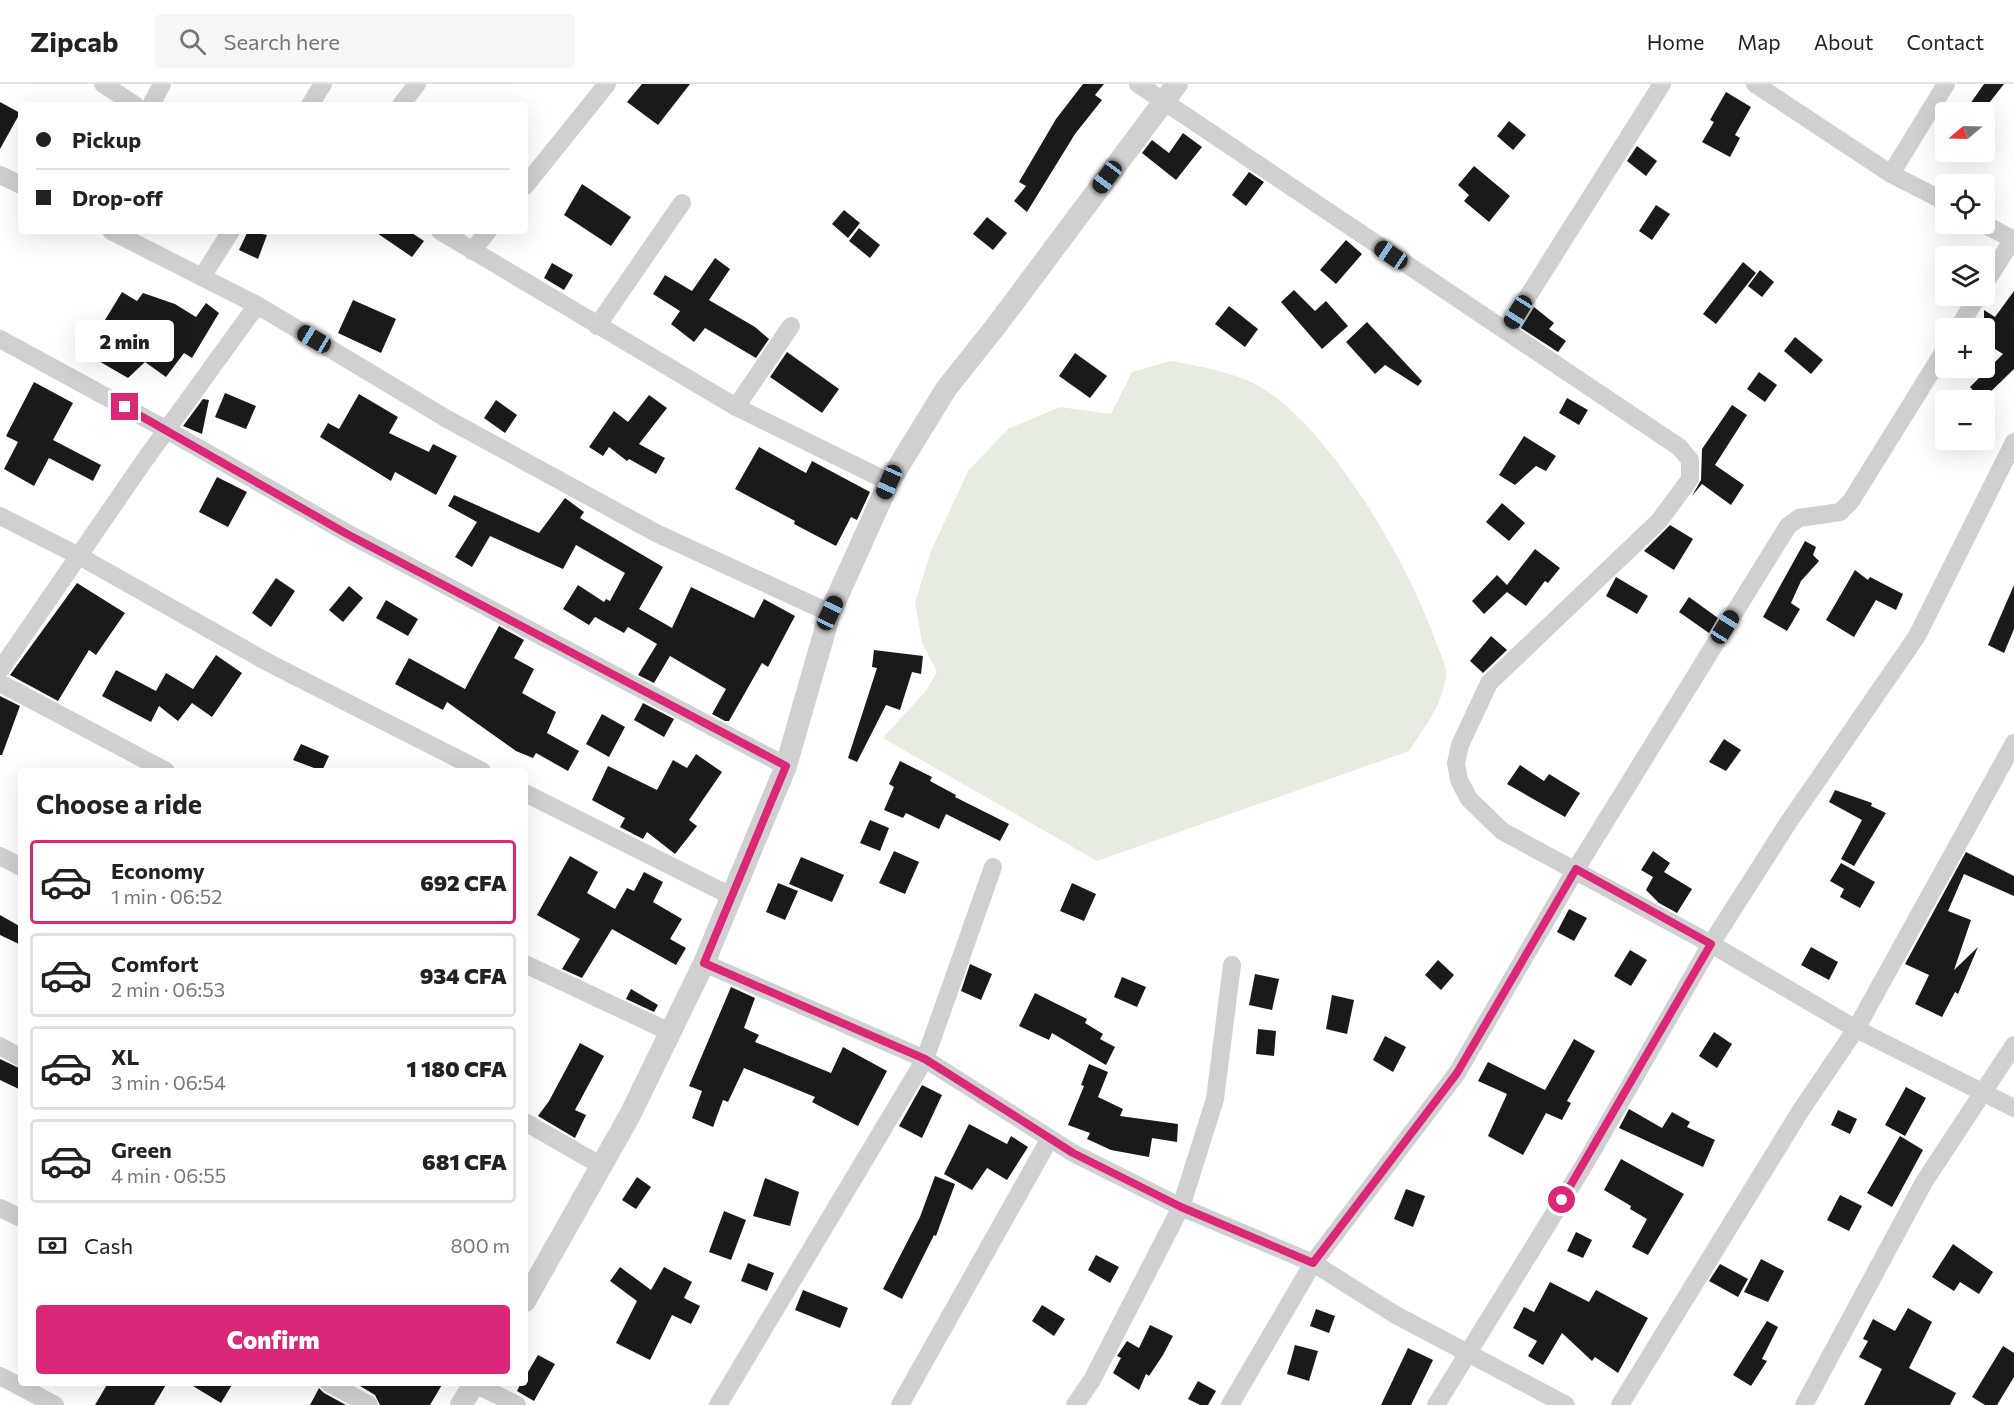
<!DOCTYPE html>
<meta charset="utf-8">
<style>
:root{--surface:#fff;--page:#f6f6f6;--text:#222;--muted:#767676;--line:#e0e0e0;--accent:#db2777}
body{margin:0;font-family:Commissioner,sans-serif;background:var(--page);color:var(--text);height:100vh;display:flex;flex-direction:column;font-size:22px;white-space:nowrap}
*{box-sizing:border-box;margin:0}
p{font-size:20px;color:var(--muted)}
.icon{flex:none;width:33px;height:33px;fill:none;stroke:currentColor;stroke-width:2;stroke-linecap:round;stroke-linejoin:round}
.map{position:relative;flex:1;overflow:hidden}
.side{position:absolute;left:18px;top:684px;width:510px;height:618px;display:flex;flex-direction:column;background:var(--surface);border-radius:6px;box-shadow:0 6px 24px #0002}
.side>*{flex:none}
.banner{position:absolute;left:18px;top:18px;width:510px;height:132px;border-radius:6px;box-shadow:0 6px 24px #0002;display:grid;align-content:center;height:132px;padding:0 18px;background:var(--surface)}
.needle{width:39px;rotate:251deg}
.controls{position:absolute;left:1935px;top:18px;display:grid;gap:12px}
.controls a{display:grid;place-items:center;width:60px;height:60px;border-radius:6px;background:var(--surface);box-shadow:0 6px 24px #0002;font-size:30px}
.end{position:absolute;width:27px;height:27px;margin:-14px;border:8px solid #db2777;background:#fff;box-shadow:0 0 0 3px #fff}
.from{border-radius:50%}
.bubble{position:absolute;height:42px;border-radius:6px;background:var(--surface);box-shadow:0 6px 24px #0002;font-size:20px;font-weight:800;line-height:42px;text-align:center}
.car{position:absolute;width:18px;height:36px;margin:-18px -9px;border-radius:8px;box-shadow:0 0 4px 2px #0007;background:linear-gradient(#222 24%,#8ab4d8 0 40%,#222 0 76%,#8ab4d8 0 86%,#222 0)}
.banner b{display:flex;align-items:center;gap:21px;height:57px;font-size:22px}
.banner b+b{border-top:2px solid var(--line)}
.banner i{width:15px;height:15px;background:var(--text)}
ul{padding:0;list-style:none}
li{display:flex;align-items:center;gap:18px;height:84px;margin:0 12px 9px;padding:0 6px;border:3px solid var(--line);border-radius:6px}
li div{flex:1}
li b{display:block;font-size:22px}
li em{font-style:normal;font-weight:800}
li.selected{border-color:var(--accent)}
li>.icon{width:54px;height:54px;stroke-width:1.5}
h2{padding:0 18px;font-size:27px;line-height:72px}
.pay{display:flex;align-items:center;gap:15px;height:66px;padding:0 18px;font-size:22px}
.pay p{margin-inline-start:auto}
.action{display:flex;gap:12px;margin-top:auto;padding:12px 18px}
.action a{flex:1;height:69px;border-radius:6px;background:var(--accent);color:#fff;font-size:24px;font-weight:800;line-height:69px;text-align:center}
header{display:flex;align-items:center;gap:36px;box-sizing:border-box;height:84px;padding:0 30px;background:var(--surface);border-bottom:2px solid var(--line)}
header strong{font-size:28px}
nav{display:flex;gap:33px;margin-inline-start:auto;font-size:21px}
.search{width:420px;height:54px;background:var(--page);display:flex;align-items:center;gap:15px;box-sizing:border-box;padding:0 21px;border-radius:6px;color:var(--muted);font-size:22px}
.map>svg:first-child{display:block}
</style>
<header>
<strong>Zipcab</strong>
<div class="search"><svg class="icon" aria-label="search" viewBox="0 0 24 24"><circle cx="10" cy="10" r="6"/><path d="M15 15l6 6"/></svg>Search here</div>
<nav><a>Home</a><a>Map</a><a>About</a><a>Contact</a></nav>
</header>
<div class="map">
<svg width="2014" height="1321" viewBox="0 0 2014 1321">
<rect width="100%" height="100%" fill="#fff"/>
<path fill="#e6ecdf" d="M1171 277C1199 282 1238 289 1262 304 1331 346 1409 480 1435 556 1438 565 1447 580 1446 590 1444 619 1424 644 1409 667L1097 777 883 654 925 608 937 588 922 558 915 519 931 467 968 387 1008 345 1060 323 1111 330 1132 288Z"/>
<g fill="#1a1a1a">
<path d="M642 0H690L658 41 627 18Z"/>
<path d="M1083 0H1104L1095 11 1102 16 1075 50 1027 128 1014 117 1026 102 1019 98 1056 35Z"/>
<path d="M1984 0H2004L1982 28 1970 20Z"/>
<path d="M1726 8 1751 23 1735 51 1740 54 1730 73 1702 58 1714 38 1710 36Z"/>
<path d="M0 18 20 29 0 65Z"/>
<path d="M1509 37 1526 51 1513 66 1497 52Z"/>
<path d="M1183 49 1202 63 1176 96 1142 69 1152 56 1169 69Z"/>
<path d="M1637 62 1657 77 1646 92 1627 77Z"/>
<path d="M1474 82 1510 112 1489 138 1464 117 1469 111 1458 101Z"/>
<path d="M1249 88 1264 98 1246 122 1232 111Z"/>
<path d="M582 100 631 133 611 162 564 131Z"/>
<path d="M1656 121 1670 130 1652 156 1639 147Z"/>
<path d="M844 126 860 139 848 154 832 140Z"/>
<path d="M987 133 1007 149 993 166 973 150Z"/>
<path d="M859 144 880 161 870 174 849 157Z"/>
<path d="M248 147 267 151 258 175 239 166Z"/>
<path d="M374 147H409L424 157 412 173Z"/>
<path d="M1346 156 1362 170 1336 200 1320 186Z"/>
<path d="M715 174 730 185 709 216 755 243 769 255 756 274 705 244 694 258 671 240 680 227 653 210 665 191 692 207Z"/>
<path d="M1743 178 1756 189 1716 240 1703 230Z"/>
<path d="M552 179 573 191 564 206 544 194Z"/>
<path d="M1760 186 1774 198 1762 213 1748 202Z"/>
<path d="M1294 206 1315 227 1326 217 1348 242 1322 265 1281 218Z"/>
<path d="M2014 207V285L1982 316 1970 303 2003 270 1984 258V226L1995 233Z"/>
<path d="M122 208 137 217 143 209 175 220 196 233 206 219 219 229 192 274 184 269 166 293 145 278 128 294 85 269Z"/>
<path d="M353 216 396 235 381 269 338 249Z"/>
<path d="M1229 222 1258 245 1245 263 1215 240Z"/>
<path d="M1534 223 1554 239 1549 245 1566 257 1558 268 1521 244Z"/>
<path d="M1367 238 1422 297 1418 302 1385 281 1375 290 1346 258Z"/>
<path d="M1795 253 1823 276 1811 290 1784 267Z"/>
<path d="M787 268 839 305 822 329 770 293Z"/>
<path d="M1075 269 1107 292 1090 314 1059 292Z"/>
<path d="M1759 288 1777 301 1765 318 1747 305Z"/>
<path d="M34 298 73 319 53 356 101 381 93 397 49 374 34 402 4 385 18 358 6 352Z"/>
<path d="M225 309 256 322 246 345 215 333Z"/>
<path d="M359 310 398 333 389 349 429 368 433 360 457 372 436 411 395 388 391 397 320 353 328 339 339 345Z"/>
<path d="M649 311 667 324 639 360 665 374 656 390 629 375 627 377 609 363 603 372 589 363 614 327 628 338Z"/>
<path d="M1567 314 1588 326 1579 341 1559 329Z"/>
<path d="M203 315 209 316 202 350 183 342Z"/>
<path d="M496 316 517 331 505 349 484 334Z"/>
<path d="M1732 321 1747 331 1715 381 1744 401 1731 421 1702 400 1692 412 1701 396 1702 365Z"/>
<path d="M1524 352 1556 372 1546 387 1536 382 1515 401 1499 391Z"/>
<path d="M759 363 806 389 812 377 870 408 857 436 851 433 836 462 794 440 795 437 735 405Z"/>
<path d="M217 393 247 408 228 443 199 428Z"/>
<path d="M454 411 539 449 565 414 584 428 580 434 663 483 639 525 672 544 691 503 754 534 764 515 795 532 768 583 762 579 729 637H725L712 630 726 605 670 572 654 599 638 591 657 560 628 543 624 549 595 533 589 541 563 525 578 501 604 518 606 515 610 517 625 489 576 461 563 485 490 452 472 483 455 473 477 438 448 422Z"/>
<path d="M1502 419 1525 439 1509 457 1486 438Z"/>
<path d="M1670 441 1693 455 1674 486 1644 467Z"/>
<path d="M1805 457 1816 463 1813 471 1819 477 1801 497 1791 519 1800 525 1787 547 1763 533Z"/>
<path d="M1535 465 1560 484 1548 499 1545 497 1526 522 1507 508 1484 530 1472 517 1497 491 1507 501Z"/>
<path d="M1855 486 1868 496 1870 493 1903 510 1896 526 1876 516 1854 553 1826 536Z"/>
<path d="M1616 493 1648 512 1637 530 1606 512Z"/>
<path d="M276 494 295 507 271 543 252 529Z"/>
<path d="M77 499 125 529 96 571 89 566 58 617 10 591Z"/>
<path d="M2014 501V545L2004 569 1988 561Z"/>
<path d="M349 502 363 514 343 538 329 526Z"/>
<path d="M1689 513 1718 534 1709 549 1679 528Z"/>
<path d="M386 516 418 535 408 552 376 534Z"/>
<path d="M499 542 524 556 514 574 534 585 522 609 556 628 547 649 579 667 568 687 536 669 533 674 516 667 447 618 443 626 395 600 409 574 465 605Z"/>
<path d="M1491 552 1507 566 1483 589 1470 577Z"/>
<path d="M874 566 923 572 921 590 912 588 900 626 886 621 857 678 848 674 877 584 872 583Z"/>
<path d="M216 571 242 589 212 633 192 619 178 637 159 622 151 638 102 612 116 586 156 607 166 589 193 605Z"/>
<path d="M0 612 20 622 2 671H0Z"/>
<path d="M643 619 674 635 664 653 634 636Z"/>
<path d="M602 630 625 643 609 673 586 660Z"/>
<path d="M1724 655 1741 666 1726 687 1709 678Z"/>
<path d="M301 660 329 672 322 687 293 676Z"/>
<path d="M696 670 722 688 689 736 697 742 675 770 647 748 643 755 620 743 625 734 592 716 608 682 657 706 673 676 687 684Z"/>
<path d="M900 677 932 693 930 697 956 711 955 713 1009 740 1000 757 946 730 939 745 906 729 903 734 884 726 894 703 889 700Z"/>
<path d="M1520 681 1544 697 1549 690 1580 709 1565 733 1507 700Z"/>
<path d="M1835 706 1872 719 1871 722 1886 729 1854 782 1841 775 1862 736 1829 718Z"/>
<path d="M870 736 889 744 880 767 860 759Z"/>
<path d="M894 767 919 778 905 810 879 799Z"/>
<path d="M1653 767 1670 779 1664 788 1692 805 1677 829 1659 819 1646 806 1653 793 1641 786Z"/>
<path d="M1966 768 2014 792V812L1964 790 1948 827 1971 836 1954 886 1978 863 1958 910 1955 908 1942 933 1915 920 1929 891 1905 880Z"/>
<path d="M570 772 598 788 587 809 615 825 627 804 634 807 644 788 663 798 653 818 682 835 670 855 686 864 676 881 612 845 582 894 562 885 580 855 537 831Z"/>
<path d="M801 773 844 791 832 818 789 800Z"/>
<path d="M1841 779 1875 798 1860 824 1840 813 1844 805 1830 797Z"/>
<path d="M778 799 798 807 785 836 766 828Z"/>
<path d="M1072 799 1096 810 1084 837 1060 827Z"/>
<path d="M1569 825 1587 834 1574 857 1557 848Z"/>
<path d="M0 831 21 843V861L0 851Z"/>
<path d="M1811 863 1838 878 1829 896 1801 881Z"/>
<path d="M1630 866 1647 876 1631 902 1614 892Z"/>
<path d="M1438 876 1454 891 1441 906 1425 891Z"/>
<path d="M970 880 992 890 981 916 961 907Z"/>
<path d="M1255 890 1279 895 1272 926 1249 921Z"/>
<path d="M1122 893 1146 903 1137 923 1114 913Z"/>
<path d="M731 903 755 914 744 944 759 951 755 958 831 989 843 963 887 987 858 1042 812 1018 815 1013 744 984 728 1018 723 1016 713 1043 692 1034 702 1007 689 1002Z"/>
<path d="M631 905 658 921 654 928 626 915Z"/>
<path d="M1035 909 1087 935 1085 939 1103 950 1100 955 1115 963 1106 981 1052 949 1049 956 1019 942Z"/>
<path d="M1332 911 1354 916 1347 950 1326 945Z"/>
<path d="M1258 945 1276 947 1274 972 1256 970Z"/>
<path d="M1714 948 1732 960 1717 984 1699 972Z"/>
<path d="M1385 952 1406 963 1393 988 1373 976Z"/>
<path d="M1574 955 1595 967 1567 1017 1571 1019 1562 1036 1546 1029 1523 1071 1488 1052 1507 1010 1478 997 1488 978 1545 1006Z"/>
<path d="M580 959 604 972 575 1026 586 1031 575 1054 538 1032 549 1017Z"/>
<path d="M0 975 21 985V1006L0 996Z"/>
<path d="M1089 980 1108 988 1098 1013 1123 1025 1120 1032 1178 1040 1177 1058 1152 1054 1149 1073 1111 1066 1087 1055 1090 1049 1068 1041 1084 1002 1081 1001Z"/>
<path d="M922 1001 942 1011 922 1054 899 1042Z"/>
<path d="M1906 1003 1926 1014 1905 1052 1885 1041Z"/>
<path d="M1629 1025 1662 1044 1672 1028 1690 1038 1687 1043 1715 1056 1703 1083 1619 1044Z"/>
<path d="M1838 1026 1857 1035 1850 1050 1831 1041Z"/>
<path d="M969 1040 1007 1060 1011 1052 1028 1063 1007 1096 987 1084 972 1106 944 1090Z"/>
<path d="M1900 1052 1923 1066 1892 1123 1867 1109Z"/>
<path d="M1621 1075 1684 1110 1648 1171 1632 1163 1647 1135 1630 1125 1631 1122 1604 1106Z"/>
<path d="M935 1092 955 1100 936 1152 934 1151 902 1215 883 1205 920 1133Z"/>
<path d="M637 1093 651 1103 636 1125 622 1116Z"/>
<path d="M765 1094 799 1108 790 1142 753 1132Z"/>
<path d="M1406 1105 1425 1112 1413 1143 1394 1135Z"/>
<path d="M1840 1111 1862 1122 1849 1147 1827 1136Z"/>
<path d="M724 1127 746 1136 731 1176 709 1168Z"/>
<path d="M1576 1148 1592 1156 1583 1174 1567 1167Z"/>
<path d="M1953 1160 1993 1188 1979 1210 1960 1198 1954 1207 1932 1193Z"/>
<path d="M1096 1171 1119 1183 1110 1199 1088 1186Z"/>
<path d="M1761 1175 1784 1187 1768 1218 1744 1208Z"/>
<path d="M748 1179 774 1189 767 1207 741 1197Z"/>
<path d="M1720 1180 1748 1195 1738 1213 1709 1197Z"/>
<path d="M620 1183 651 1206 664 1183 692 1198 684 1214 700 1222 691 1240 672 1231 650 1276 616 1259 637 1217 610 1197Z"/>
<path d="M1550 1198 1589 1218 1596 1206 1648 1234 1618 1289 1595 1273 1592 1277 1562 1249 1543 1281 1528 1272 1537 1257 1513 1244 1524 1223 1534 1228Z"/>
<path d="M803 1206 848 1224 840 1244 795 1226Z"/>
<path d="M1042 1221 1065 1235 1054 1252 1032 1237Z"/>
<path d="M1908 1224 1932 1238 1909 1284 1956 1309 1950 1321H1864L1882 1285 1859 1273 1868 1257 1863 1255 1873 1235 1895 1247Z"/>
<path d="M1316 1225 1335 1232 1329 1249 1310 1242Z"/>
<path d="M1767 1237 1778 1243 1762 1275 1767 1277 1751 1302 1733 1291Z"/>
<path d="M1150 1241 1173 1252 1163 1271 1149 1292 1146 1290 1139 1306 1113 1289 1121 1274 1117 1272 1127 1257 1139 1264Z"/>
<path d="M1295 1261 1318 1267 1309 1297 1287 1290Z"/>
<path d="M2003 1262 2014 1269V1293L1997 1321H1985L1972 1313Z"/>
<path d="M1408 1264 1433 1276 1411 1321H1381Z"/>
<path d="M538 1271 555 1280 534 1317 517 1307 521 1299H525V1293Z"/>
<path d="M1198 1297 1216 1307 1208 1321H1200L1188 1315Z"/>
<path d="M108 1299H167L154 1321H95Z"/>
<path d="M188 1299H233L221 1319Z"/>
<path d="M355 1299H443L430 1321H380L375 1311Z"/>
<path d="M319 1304 324 1309 346 1321H310Z"/>
</g>
<g fill="none" stroke-linecap="round" stroke-linejoin="round">
<g stroke="#d0d0d0" stroke-width="18">
<path d="M103 0 135 21"/>
<path d="M1138 0 1679 363 1690 376V395L1659 437 1489 599 1460 661 1456 679 1459 696 1469 715 1502 747 1711 860 1856 945 2014 1024"/>
<path d="M1755 0 1891 90 1946 118"/>
<path d="M151 21 162 0"/>
<path d="M310 21 323 0"/>
<path d="M401 21 417 0"/>
<path d="M1891 90 1946 0"/>
<path d="M0 91 21 101"/>
<path d="M525 102 607 0"/>
<path d="M1984 140 2014 156"/>
<path d="M111 147 257 221 447 335 656 449 830 529"/>
<path d="M440 147 736 323 889 398"/>
<path d="M472 167 488 147"/>
<path d="M202 193 231 147"/>
<path d="M1984 201 2013 155"/>
<path d="M597 242 682 119"/>
<path d="M1958 244 1978 212"/>
<path d="M1506 247 1662 0"/>
<path d="M0 255 167 346 347 449 786 682"/>
<path d="M736 323 791 242"/>
<path d="M0 432 79 472 269 579 482 687"/>
<path d="M0 586 144 377 257 221"/>
<path d="M0 599 166 687"/>
<path d="M525 709 731 812"/>
<path d="M0 772 21 783"/>
<path d="M704 879 925 975 1073 1069 1181 1123 1313 1179 1394 1230 1566 1321"/>
<path d="M525 880 672 949"/>
<path d="M0 962 21 974"/>
<path d="M525 1038 600 1081"/>
<path d="M0 1124 21 1134"/>
<path d="M0 1292 55 1321"/>
<path d="M329 1299 369 1321"/>
<path d="M475 1300 517 1321"/>
<path d="M718 1321 925 975 993 783"/>
<path d="M900 1321 1049 1056"/>
<path d="M1075 1321 1092 1296 1181 1123 1215 1015 1232 881"/>
<path d="M1230 1321 1313 1179 1457 989 1576 785 1788 442 1799 434 1840 428 1851 417 1946 264"/>
<path d="M1436 1321 1586 1078 1711 860 1788 739 1917 552 2014 358"/>
<path d="M1620 1321 1801 1026 1856 945 2014 659"/>
<path d="M1804 1321 1924 1098 2014 961"/>
</g>
<g stroke="#d0d0d0" stroke-width="22">
<path d="M525 1217 630 1031 704 879 786 682 830 529 889 398 946 305 996 242 1177 0"/>
<path d="M461 1321 475 1299"/>
</g>
</g>
<g fill="none" stroke-linecap="round" stroke-linejoin="round">
<path stroke="#db2777" stroke-width="8" d="M125 323 347 450 786 682 704 879 925 975 1073 1069 1181 1123 1313 1179 1457 989 1576 785 1711 860 1562 1116"/>
</g>
</svg>
<div class="controls">
<a><svg class="needle" viewBox="-14 -14 28 28"><path d="M0-13l5 13h-10z" fill="#e53935"/><path d="M0 13l5-13h-10z" fill="#767676"/></svg></a>
<a><svg class="icon" aria-label="locate" viewBox="0 0 24 24"><circle cx="12" cy="12" r="6"/><path d="M12 2v4M12 18v4M2 12h4M18 12h4"/></svg></a>
<a><svg class="icon" aria-label="layers" viewBox="0 0 24 24"><path d="M12 4l9 5-9 5-9-5zM3 14l9 5 9-5"/></svg></a>
<a>+</a>
<a>−</a>
</div>
<i class="end from" style="left:1562px;top:1116px"></i>
<i class="end" style="left:125px;top:323px"></i>
<div class="bubble" style="left:75px;top:236px;width:99px">2 min</div>
<i class="car" style="left:1107px;top:93px;rotate:217deg"></i>
<i class="car" style="left:1391px;top:171px;rotate:304deg"></i>
<i class="car" style="left:1518px;top:228px;rotate:212deg"></i>
<i class="car" style="left:314px;top:255px;rotate:301deg"></i>
<i class="car" style="left:889px;top:398px;rotate:204deg"></i>
<i class="car" style="left:830px;top:529px;rotate:25deg"></i>
<i class="car" style="left:1725px;top:543px;rotate:32deg"></i>
<div class="banner">
<b><i class="from"></i>Pickup</b>
<b><i></i>Drop-off</b>
</div>
<section class="side">
<h2>Choose a ride</h2>
<ul>
<li class="selected"><svg class="icon" aria-label="car" viewBox="0 0 24 24"><path d="M5 17H2v-5l4-1 3-4h7l3 4 3 1v5h-3M9 17h6M6 11h13"/><circle cx="7" cy="17" r="2"/><circle cx="17" cy="17" r="2"/></svg><div><b>Economy</b><p>1 min · 06:52</p></div><em>692 CFA</em></li>
<li><svg class="icon" aria-label="car" viewBox="0 0 24 24"><path d="M5 17H2v-5l4-1 3-4h7l3 4 3 1v5h-3M9 17h6M6 11h13"/><circle cx="7" cy="17" r="2"/><circle cx="17" cy="17" r="2"/></svg><div><b>Comfort</b><p>2 min · 06:53</p></div><em>934 CFA</em></li>
<li><svg class="icon" aria-label="car" viewBox="0 0 24 24"><path d="M5 17H2v-5l4-1 3-4h7l3 4 3 1v5h-3M9 17h6M6 11h13"/><circle cx="7" cy="17" r="2"/><circle cx="17" cy="17" r="2"/></svg><div><b>XL</b><p>3 min · 06:54</p></div><em>1 180 CFA</em></li>
<li><svg class="icon" aria-label="car" viewBox="0 0 24 24"><path d="M5 17H2v-5l4-1 3-4h7l3 4 3 1v5h-3M9 17h6M6 11h13"/><circle cx="7" cy="17" r="2"/><circle cx="17" cy="17" r="2"/></svg><div><b>Green</b><p>4 min · 06:55</p></div><em>681 CFA</em></li>
</ul>
<div class="pay"><svg class="icon" aria-label="cash" viewBox="0 0 24 24"><path d="M3 7h18v10H3z"/><circle cx="12" cy="12" r="2"/></svg>Cash<p>800 m</p></div>
<div class="action"><a>Confirm</a></div>
</section>
</div>
